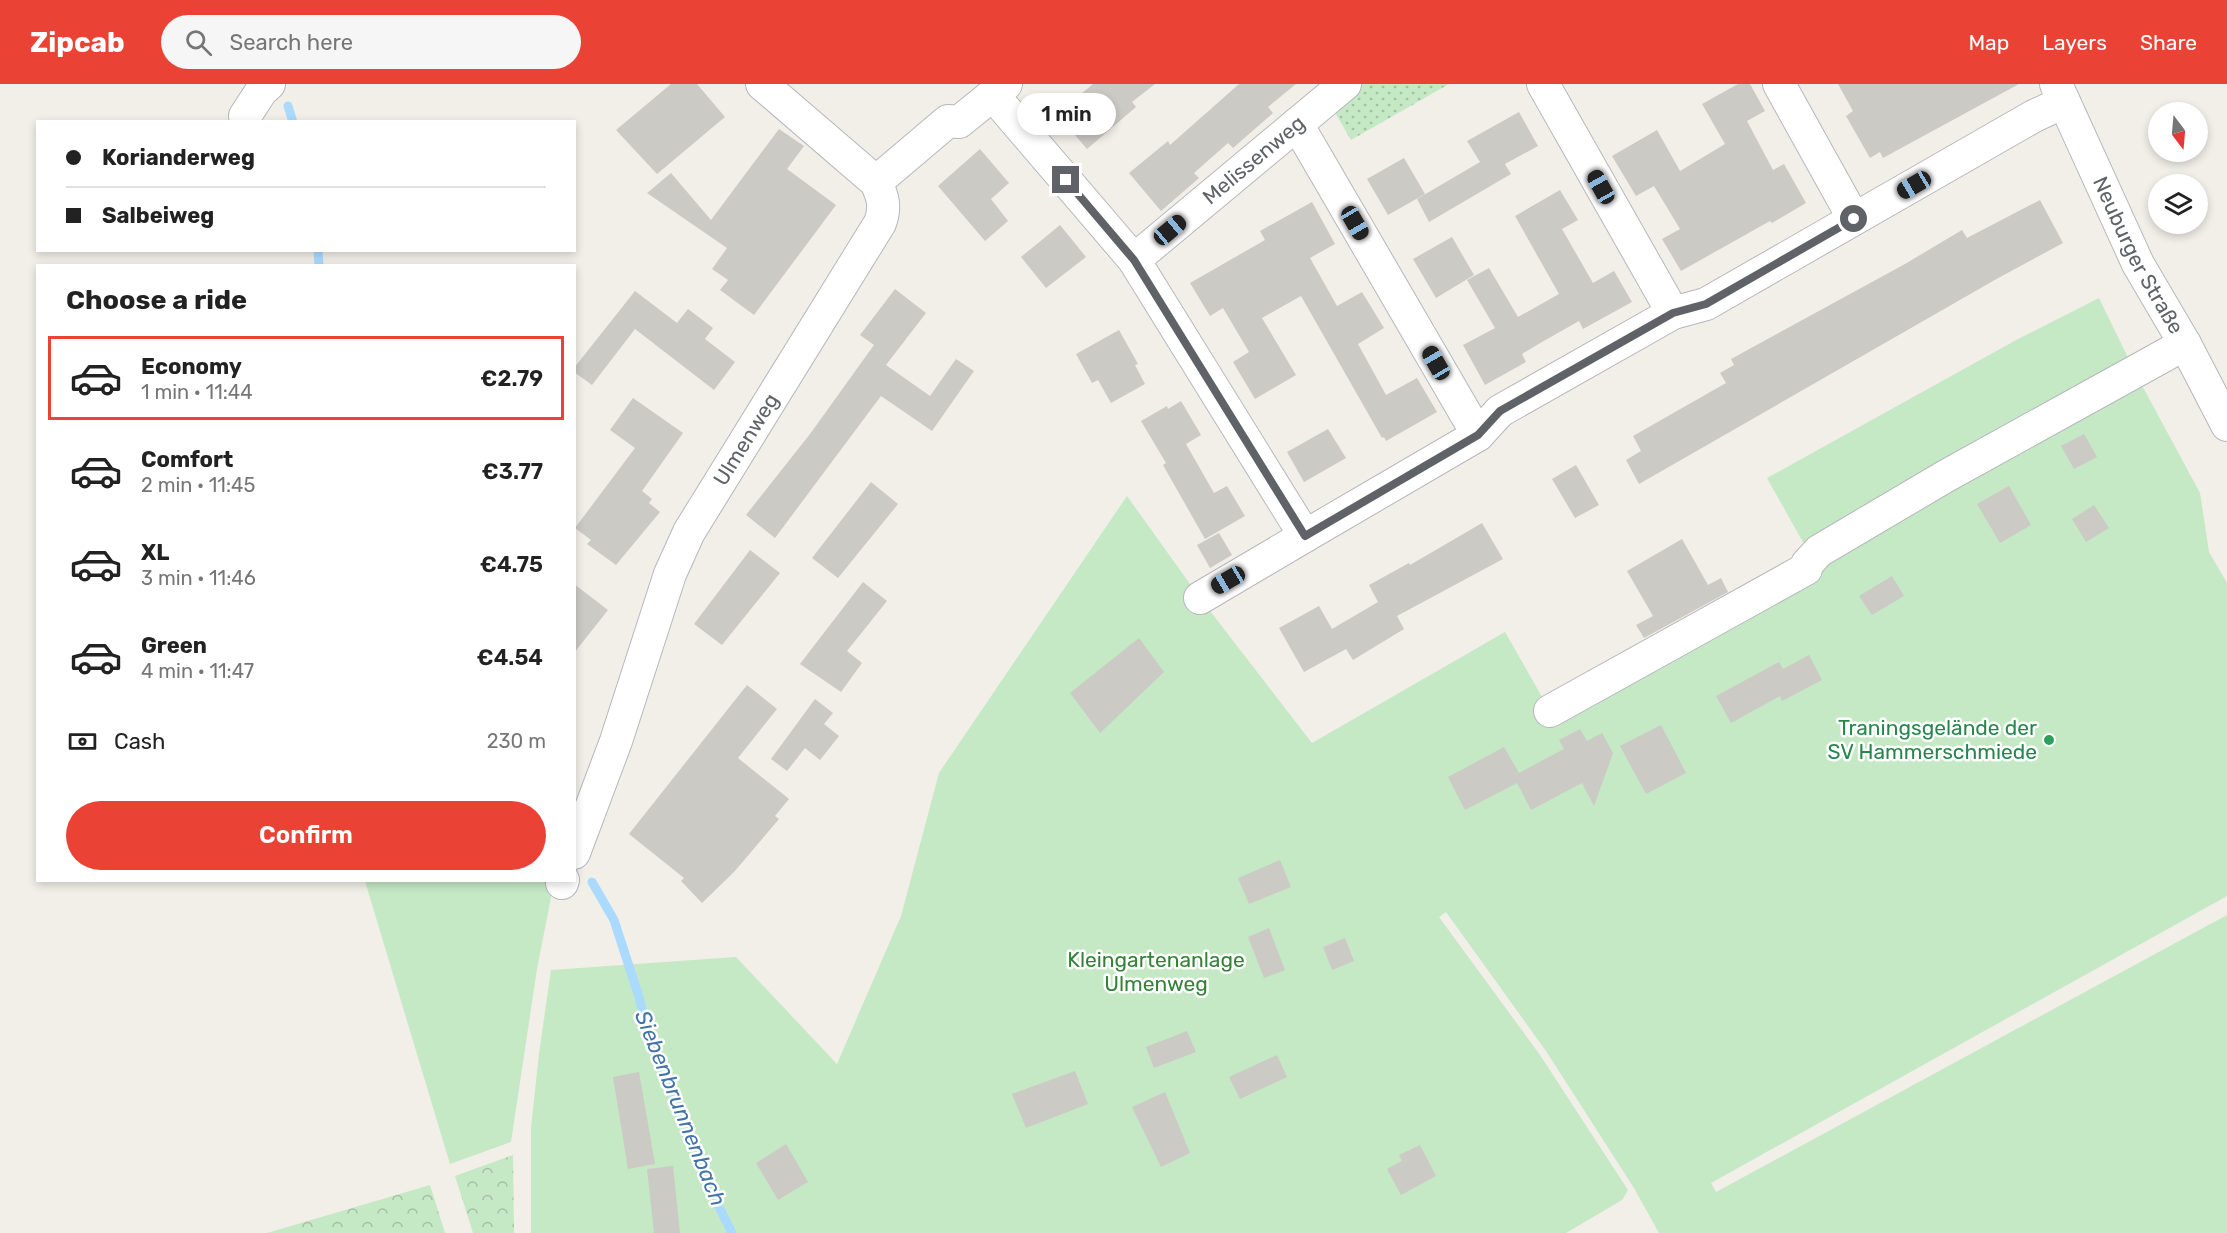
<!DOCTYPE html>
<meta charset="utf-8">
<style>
:root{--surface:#fff;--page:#f6f6f6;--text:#222;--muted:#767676;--line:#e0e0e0;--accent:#ea4335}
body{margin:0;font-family:Rubik,sans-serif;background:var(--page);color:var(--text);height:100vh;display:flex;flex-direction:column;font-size:22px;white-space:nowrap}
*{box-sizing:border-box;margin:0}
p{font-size:20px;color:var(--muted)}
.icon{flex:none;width:33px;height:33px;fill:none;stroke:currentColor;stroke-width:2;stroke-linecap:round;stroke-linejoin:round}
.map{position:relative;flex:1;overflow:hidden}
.side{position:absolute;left:36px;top:180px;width:540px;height:618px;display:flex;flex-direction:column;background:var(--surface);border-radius:0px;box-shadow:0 3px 9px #0003}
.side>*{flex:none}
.banner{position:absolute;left:36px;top:36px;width:540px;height:132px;border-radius:0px;box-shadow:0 3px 9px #0003;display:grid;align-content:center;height:132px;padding:0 30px;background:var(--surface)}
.needle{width:39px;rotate:164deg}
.controls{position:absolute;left:2148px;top:18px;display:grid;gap:12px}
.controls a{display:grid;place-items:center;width:60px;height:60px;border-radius:50%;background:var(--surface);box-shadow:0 3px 9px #0003;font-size:30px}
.end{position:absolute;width:27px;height:27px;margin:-14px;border:8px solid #5f6368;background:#fff;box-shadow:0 0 0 3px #fff}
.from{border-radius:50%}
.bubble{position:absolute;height:42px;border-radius:21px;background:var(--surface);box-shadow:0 3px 9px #0003;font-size:20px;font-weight:600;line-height:42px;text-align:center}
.car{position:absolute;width:18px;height:36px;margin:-18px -9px;border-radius:8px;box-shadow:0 0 4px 2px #0007;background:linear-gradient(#222 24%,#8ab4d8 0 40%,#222 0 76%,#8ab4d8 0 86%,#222 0)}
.banner b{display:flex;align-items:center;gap:21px;height:57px;font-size:22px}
.banner b+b{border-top:2px solid var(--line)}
.banner i{width:15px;height:15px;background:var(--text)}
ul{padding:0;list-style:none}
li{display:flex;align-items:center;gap:18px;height:84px;margin:0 12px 9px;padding:0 18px;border:3px solid transparent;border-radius:0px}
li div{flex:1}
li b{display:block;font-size:22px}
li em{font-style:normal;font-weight:600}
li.current{border-color:var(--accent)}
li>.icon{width:54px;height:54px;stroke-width:1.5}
h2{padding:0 30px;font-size:27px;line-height:72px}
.pay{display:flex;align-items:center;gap:15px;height:66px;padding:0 30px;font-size:22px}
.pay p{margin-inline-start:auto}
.action{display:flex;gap:12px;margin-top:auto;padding:12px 30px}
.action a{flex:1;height:69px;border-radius:36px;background:var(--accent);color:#fff;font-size:24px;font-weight:600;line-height:69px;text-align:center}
header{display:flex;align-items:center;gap:36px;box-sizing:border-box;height:84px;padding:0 30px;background:var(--accent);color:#fff}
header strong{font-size:28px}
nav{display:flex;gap:33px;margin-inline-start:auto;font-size:21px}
.search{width:420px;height:54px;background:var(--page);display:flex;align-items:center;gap:15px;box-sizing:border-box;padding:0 21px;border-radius:33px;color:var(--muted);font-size:22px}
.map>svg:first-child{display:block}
</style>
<header>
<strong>Zipcab</strong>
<div class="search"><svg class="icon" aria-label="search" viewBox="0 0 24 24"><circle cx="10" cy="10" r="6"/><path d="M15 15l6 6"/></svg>Search here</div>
<nav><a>Map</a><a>Layers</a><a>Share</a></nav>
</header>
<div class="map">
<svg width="2227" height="1149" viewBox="0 0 2227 1149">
<defs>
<pattern id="forest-crowns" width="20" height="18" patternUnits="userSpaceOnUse" patternTransform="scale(1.5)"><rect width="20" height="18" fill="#c5e8c5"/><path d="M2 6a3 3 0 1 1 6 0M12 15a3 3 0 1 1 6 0" fill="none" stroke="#a3c0a4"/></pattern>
<pattern id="park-dots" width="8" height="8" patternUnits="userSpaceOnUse" patternTransform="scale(1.5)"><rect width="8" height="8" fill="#c5e8c5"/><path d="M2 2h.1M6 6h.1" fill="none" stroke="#a3c0a4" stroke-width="1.8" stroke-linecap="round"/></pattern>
</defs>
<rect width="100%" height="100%" fill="#f1efe8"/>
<g fill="#c5e8c5">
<path d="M2099 214 2132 282 1808 467 1767 394 2018 255Z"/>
<path d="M2138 294 2200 409 2209 468 2227 499V812L1711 1099 1716 1108 2227 831V1149H1659L1634 1104 1546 967 1446 828 1439 833 1540 971 1628 1106 1622 1116 1566 1149H531V1044L539 970 551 886 736 873 837 980 901 832 939 689 1127 412 1200 514 1312 659 1505 548 1550 627Z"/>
<path d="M552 796 554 798 537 885 511 1058 450 1080 365 797Z"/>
</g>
<g fill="url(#forest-crowns)">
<path d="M513 1071 514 1149H473L455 1092Z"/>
<path d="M430 1101 445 1149H267Z"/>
</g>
<path fill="url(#park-dots)" d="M1363 0H1449L1351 56 1333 25Z"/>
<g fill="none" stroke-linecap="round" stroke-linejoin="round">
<g stroke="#aadaff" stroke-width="9">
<path d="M288 22 293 38"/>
<path d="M318 166 319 182"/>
<path d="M592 798 614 836 639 913 649 954 702 1076 718 1121 732 1149"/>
</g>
</g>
<g fill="#cccac5">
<path d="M671 0H697L725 33 657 90 616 46Z"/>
<path d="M1093 0H1155L1132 18 1136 23 1087 65 1057 30Z"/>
<path d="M1239 0H1296L1268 23 1273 29 1233 64 1228 59 1194 89 1199 94 1161 127 1129 89 1168 57 1170 61Z"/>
<path d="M1738 0H1750L1765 27 1747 37 1773 86 1784 80 1806 119 1772 139 1770 137 1681 187 1662 155 1680 145 1654 102 1636 112 1612 72 1657 46 1680 87 1725 60 1702 20Z"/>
<path d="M1838 0H2019L1883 74 1880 68 1870 74 1846 32 1853 27Z"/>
<path d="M1519 28 1538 62 1505 80 1511 90 1429 138 1417 115 1480 78 1467 57Z"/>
<path d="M779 45 804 62 787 85 836 121 754 231 720 206 728 196 712 185 727 164 647 109 671 89 711 136Z"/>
<path d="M980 65 1009 99 991 115 1008 137 985 157 938 102Z"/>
<path d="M1404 74 1425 110 1388 131 1367 95Z"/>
<path d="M1560 106 1578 136 1562 145 1593 199 1614 187 1632 218 1583 245 1579 237 1542 258 1522 270 1526 278 1485 301 1463 261 1495 244 1467 196 1489 184 1518 233 1559 210 1515 132Z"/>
<path d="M2040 116 2063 159 2000 193 1639 400 1626 376 1641 367 1633 352 1726 299 1720 289 1734 281 1731 275 1905 180 1962 146 1967 154Z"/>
<path d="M1312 118 1335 160 1310 174 1337 222 1362 208 1384 244 1358 260 1386 311 1417 294 1437 328 1386 357 1384 353 1382 354 1301 212 1262 234 1296 291 1255 315 1233 278 1249 268 1223 224 1210 232 1190 199 1265 156 1260 147Z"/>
<path d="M1060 141 1086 173 1046 204 1021 173Z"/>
<path d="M1452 153 1474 191 1436 214 1413 175Z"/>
<path d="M895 205 926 229 886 281 930 312 956 275 974 287 932 347 881 312 775 454 746 431 810 350 874 261 860 251Z"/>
<path d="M635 207 677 239 688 225 713 244 705 255 735 278 714 306 635 245 592 301 574 288V284Z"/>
<path d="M1119 246 1138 280 1135 281 1145 300 1111 319 1098 296 1092 299 1076 270Z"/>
<path d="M633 314 683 349 642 407 652 415 649 419 660 428 616 481 587 460 591 456 575 444 635 364 610 346Z"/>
<path d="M1181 317 1201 351 1186 360 1214 409 1227 402 1245 432 1205 455 1163 381 1166 379 1141 337 1167 322 1168 325Z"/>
<path d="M1328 345 1346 374 1304 398 1287 368Z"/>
<path d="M2084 350 2097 373 2074 385 2061 362Z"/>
<path d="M1576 381 1599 421 1575 434 1552 395Z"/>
<path d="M871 398 898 420 838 494 812 474Z"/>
<path d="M2009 402 2031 441 2000 459 1977 420Z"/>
<path d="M2094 421 2109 444 2086 458 2072 435Z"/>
<path d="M1482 439 1503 475 1397 532 1404 545 1353 576 1346 565 1304 588 1279 544 1319 522 1332 545 1378 518 1369 501 1409 479 1410 481Z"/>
<path d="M1219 449 1232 471 1210 484 1197 461Z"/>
<path d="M1682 455 1708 501 1721 494 1728 508 1644 554 1636 541 1653 532 1627 487Z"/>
<path d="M750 466 780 489 722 561 694 540Z"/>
<path d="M1892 492 1904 512 1872 531 1859 512Z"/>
<path d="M863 498 887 517 847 567 862 579 841 608 800 580Z"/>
<path d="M574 500 608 526 574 569Z"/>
<path d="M1139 554 1164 588 1100 649 1070 609Z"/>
<path d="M1809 571 1822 596 1782 617 1780 612 1731 639 1716 612 1779 578 1783 585Z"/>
<path d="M747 601 777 625 738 674 789 715 775 732 779 735 734 788 702 819 681 797 684 794 629 750Z"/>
<path d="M815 615 833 629 824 640 839 652 820 676 805 664 787 687 771 675Z"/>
<path d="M1661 641 1686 689 1646 710 1620 662Z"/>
<path d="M1580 645 1587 657 1602 649 1613 669 1594 722 1582 699 1531 726 1517 699 1465 726 1448 693 1504 663 1519 689 1564 665 1559 656Z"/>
<path d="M1280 776 1291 803 1249 820 1238 794Z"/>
<path d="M1269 844 1285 886 1264 894 1248 853Z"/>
<path d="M1345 854 1354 877 1332 886 1323 863Z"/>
<path d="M1187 947 1196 968 1154 984 1146 963Z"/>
<path d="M1277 971 1287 993 1240 1015 1229 993Z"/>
<path d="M1075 987 1088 1020 1026 1044 1012 1010Z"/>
<path d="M639 988 655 1080 628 1085 613 993Z"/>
<path d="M1165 1008 1190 1069 1161 1083 1132 1023Z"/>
<path d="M786 1060 808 1098 778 1116 756 1079Z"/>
<path d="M1420 1061 1436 1092 1401 1111 1387 1085 1402 1077 1399 1071Z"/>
<path d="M673 1082 680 1149H654L647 1085Z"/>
</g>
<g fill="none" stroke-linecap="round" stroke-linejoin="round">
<defs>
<g id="minor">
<path d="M1543 0 1673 229"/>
<path d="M1779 0 1854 135"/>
<path id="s1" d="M2056 0 2138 180 2185 260 2227 341"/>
<path d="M993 11 1134 176 1305 452 1478 351 1500 327 1673 229 1706 220 2034 32 2064 18"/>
<path d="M245 32 262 6 269 0"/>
<path d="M1297 40 1478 351"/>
<path d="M876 98 948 37 959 38 1006 0"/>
<path id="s2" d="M1134 176 1345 0"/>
<path d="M1200 514 1305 452"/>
<path d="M1550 627 1806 485 1807 480 1819 467 1946 392 2185 260"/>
<path id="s3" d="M574 769 616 657 670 490 689 448 880 139C886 123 883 113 876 98L762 0"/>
<path d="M562 799 563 796"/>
</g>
</defs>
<use href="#minor" stroke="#b5b8bc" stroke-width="34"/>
<use href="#minor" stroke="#fff" stroke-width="32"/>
</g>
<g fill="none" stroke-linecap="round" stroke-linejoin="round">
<path stroke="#5f6368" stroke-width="8" d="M1066 96 1134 176 1305 452 1478 351 1500 327 1673 229 1706 220 1854 135"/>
</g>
<circle fill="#2e9e5b" stroke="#fff" stroke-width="2" cx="2049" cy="656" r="6"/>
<g text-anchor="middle" stroke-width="5" stroke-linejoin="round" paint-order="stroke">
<g font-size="21" fill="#5f6368" stroke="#fff">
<text dy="7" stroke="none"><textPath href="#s2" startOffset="156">Melissenweg</textPath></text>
<text dy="7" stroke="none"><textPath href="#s1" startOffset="190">Neuburger Straße</textPath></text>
<text dy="7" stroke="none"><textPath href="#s3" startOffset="450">Ulmenweg</textPath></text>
</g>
<g font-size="21" fill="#27864d" stroke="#fff" text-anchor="end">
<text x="2037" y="651">Traningsgelände der<tspan x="2037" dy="24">SV Hammerschmiede</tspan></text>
</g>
<g font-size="21" fill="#348238" stroke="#fff">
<text x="1156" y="883">Kleingartenanlage<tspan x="1156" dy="24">Ulmenweg</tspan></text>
</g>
<g font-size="22" font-style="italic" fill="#4174aa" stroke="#fff">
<text transform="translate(681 1024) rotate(68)" y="8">Siebenbrunnenbach</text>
</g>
</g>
</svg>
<div class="controls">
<a><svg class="needle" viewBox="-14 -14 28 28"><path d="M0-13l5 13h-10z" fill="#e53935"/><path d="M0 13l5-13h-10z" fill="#767676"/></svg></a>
<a><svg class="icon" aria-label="layers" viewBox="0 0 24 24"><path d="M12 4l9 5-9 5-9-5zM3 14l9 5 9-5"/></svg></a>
</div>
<i class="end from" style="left:1854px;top:135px"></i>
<i class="end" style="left:1066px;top:96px"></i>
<div class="bubble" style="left:1017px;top:9px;width:99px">1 min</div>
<i class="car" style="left:1914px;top:101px;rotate:240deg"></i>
<i class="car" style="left:1601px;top:103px;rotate:331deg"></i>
<i class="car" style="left:1355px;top:139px;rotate:150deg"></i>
<i class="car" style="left:1170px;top:146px;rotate:50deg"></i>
<i class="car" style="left:1436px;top:279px;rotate:330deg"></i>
<i class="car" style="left:1228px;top:496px;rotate:240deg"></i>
<div class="banner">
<b><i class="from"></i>Korianderweg</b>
<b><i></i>Salbeiweg</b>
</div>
<section class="side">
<h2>Choose a ride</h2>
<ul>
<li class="current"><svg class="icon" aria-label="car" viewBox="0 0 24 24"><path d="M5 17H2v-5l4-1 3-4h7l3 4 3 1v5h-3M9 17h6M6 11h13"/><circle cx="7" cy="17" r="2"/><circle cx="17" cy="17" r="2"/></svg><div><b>Economy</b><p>1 min · 11:44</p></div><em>€2.79</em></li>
<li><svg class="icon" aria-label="car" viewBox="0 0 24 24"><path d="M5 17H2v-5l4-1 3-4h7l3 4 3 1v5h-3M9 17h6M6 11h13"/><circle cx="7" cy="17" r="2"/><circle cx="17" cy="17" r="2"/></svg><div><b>Comfort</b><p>2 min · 11:45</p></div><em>€3.77</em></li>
<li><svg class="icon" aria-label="car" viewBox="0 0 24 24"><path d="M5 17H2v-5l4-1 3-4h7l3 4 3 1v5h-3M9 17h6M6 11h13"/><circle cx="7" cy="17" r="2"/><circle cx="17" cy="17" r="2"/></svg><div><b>XL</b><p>3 min · 11:46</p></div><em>€4.75</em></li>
<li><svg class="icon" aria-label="car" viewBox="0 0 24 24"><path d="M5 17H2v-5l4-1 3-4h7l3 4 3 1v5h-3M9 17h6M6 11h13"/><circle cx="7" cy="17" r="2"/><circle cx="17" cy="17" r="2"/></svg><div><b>Green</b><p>4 min · 11:47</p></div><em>€4.54</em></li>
</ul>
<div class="pay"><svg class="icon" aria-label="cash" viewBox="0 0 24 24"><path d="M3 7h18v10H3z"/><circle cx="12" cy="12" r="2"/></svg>Cash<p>230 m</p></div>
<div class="action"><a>Confirm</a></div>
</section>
</div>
